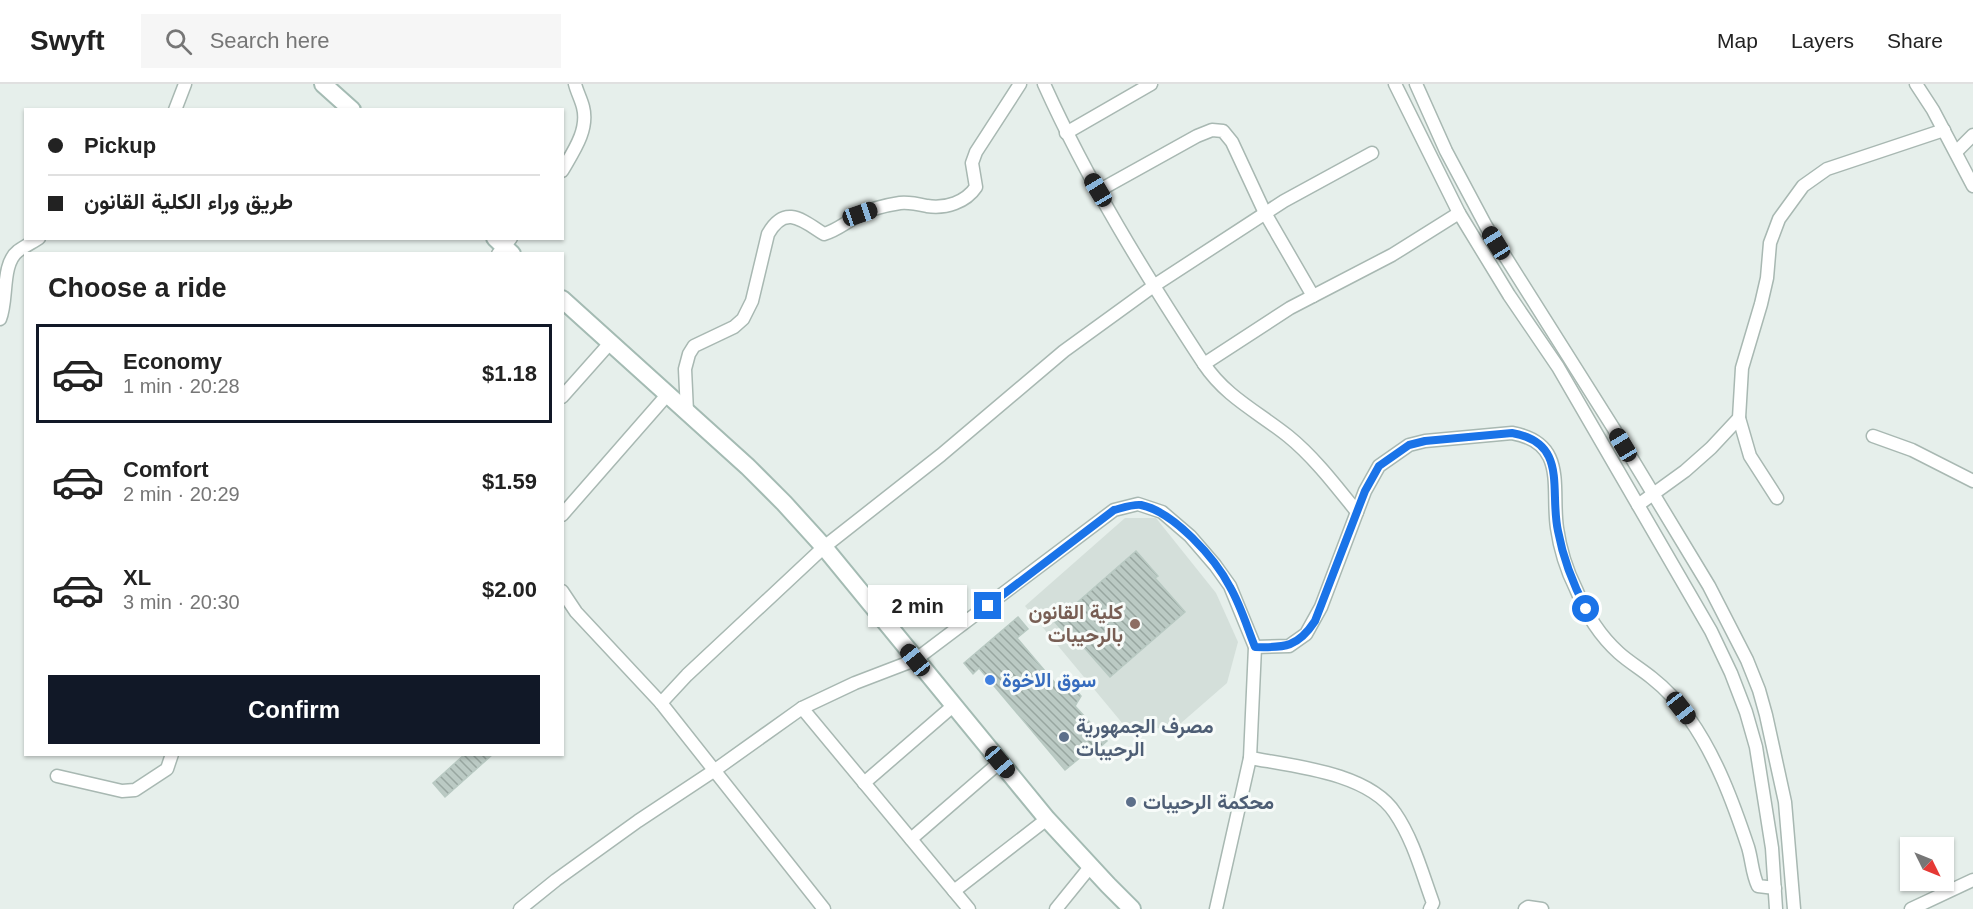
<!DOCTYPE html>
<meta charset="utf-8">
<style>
:root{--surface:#fff;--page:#f6f6f6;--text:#222;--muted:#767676;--line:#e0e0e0;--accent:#111827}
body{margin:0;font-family:Arial,Vazirmatn,sans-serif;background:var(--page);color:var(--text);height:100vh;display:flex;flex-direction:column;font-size:22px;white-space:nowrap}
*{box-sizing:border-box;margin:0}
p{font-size:20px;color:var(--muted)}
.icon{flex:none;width:33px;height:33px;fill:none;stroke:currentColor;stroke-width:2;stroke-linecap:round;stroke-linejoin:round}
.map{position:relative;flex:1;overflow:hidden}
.drawer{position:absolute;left:24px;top:168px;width:540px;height:504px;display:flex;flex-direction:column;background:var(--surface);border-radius:0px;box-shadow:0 2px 4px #0004}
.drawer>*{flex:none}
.guide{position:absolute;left:24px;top:24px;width:540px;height:132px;border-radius:0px;box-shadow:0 2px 4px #0004;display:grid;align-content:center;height:132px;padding:0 24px;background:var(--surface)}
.needle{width:39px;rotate:133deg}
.tools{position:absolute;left:1900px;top:753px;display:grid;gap:12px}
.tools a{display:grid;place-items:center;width:54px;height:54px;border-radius:0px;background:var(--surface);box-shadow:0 2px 4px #0004;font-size:30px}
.end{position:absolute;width:27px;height:27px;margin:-14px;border:8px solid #1a73e8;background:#fff;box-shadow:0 0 0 3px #fff}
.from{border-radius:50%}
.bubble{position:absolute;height:42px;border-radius:0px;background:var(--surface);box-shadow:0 2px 4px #0004;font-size:20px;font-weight:700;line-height:42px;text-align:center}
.car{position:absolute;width:18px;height:36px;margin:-18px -9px;border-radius:8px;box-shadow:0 0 4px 2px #0007;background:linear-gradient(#222 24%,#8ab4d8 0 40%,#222 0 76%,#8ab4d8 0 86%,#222 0)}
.guide b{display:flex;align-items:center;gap:21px;height:57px;font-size:22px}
.guide b+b{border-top:2px solid var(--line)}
.guide i{width:15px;height:15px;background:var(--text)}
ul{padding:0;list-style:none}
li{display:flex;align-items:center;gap:18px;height:99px;margin:0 12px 9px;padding:0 12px;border:3px solid transparent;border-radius:0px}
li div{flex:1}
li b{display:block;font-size:22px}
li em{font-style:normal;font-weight:700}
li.current{border-color:var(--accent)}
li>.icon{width:54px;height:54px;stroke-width:1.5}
h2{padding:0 24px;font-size:27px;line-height:72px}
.action{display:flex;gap:12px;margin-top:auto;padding:12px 24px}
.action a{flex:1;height:69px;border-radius:0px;background:var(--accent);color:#fff;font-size:24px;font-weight:700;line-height:69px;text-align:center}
header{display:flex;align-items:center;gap:36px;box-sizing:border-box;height:84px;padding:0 30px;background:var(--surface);border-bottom:2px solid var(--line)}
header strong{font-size:28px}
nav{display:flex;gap:33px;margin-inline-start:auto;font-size:21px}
.search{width:420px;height:54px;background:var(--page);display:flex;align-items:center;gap:15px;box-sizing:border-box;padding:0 21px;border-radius:0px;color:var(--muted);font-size:22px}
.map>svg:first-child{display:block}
</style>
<header>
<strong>Swyft</strong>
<div class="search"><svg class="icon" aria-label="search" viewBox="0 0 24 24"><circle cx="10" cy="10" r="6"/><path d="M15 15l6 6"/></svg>Search here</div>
<nav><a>Map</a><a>Layers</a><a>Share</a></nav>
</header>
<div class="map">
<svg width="1973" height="825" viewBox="0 0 1973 825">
<defs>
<pattern id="building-back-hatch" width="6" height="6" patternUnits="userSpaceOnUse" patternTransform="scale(1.5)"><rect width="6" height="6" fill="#bbcac4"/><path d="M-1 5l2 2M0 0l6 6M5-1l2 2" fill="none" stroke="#98a6a0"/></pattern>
</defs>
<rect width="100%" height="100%" fill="#e6efeb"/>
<path fill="#d4dfda" d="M1125 434H1156L1216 509 1238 558 1227 599 1173 646 1123 640 1025 522Z"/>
<g fill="url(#building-back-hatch)" stroke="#b8c9c2" stroke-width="1.5">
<path d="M1136 467 1158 492 1155 494 1185 528 1110 593 1081 560 1077 563 1055 538Z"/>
<path d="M1018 533 1028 545 1017 554 1056 600 1065 593 1081 612 1075 622 1107 657 1098 665 1093 663 1065 686 979 584 973 590 964 579Z"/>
<path d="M465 670H493L445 713 433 699Z"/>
</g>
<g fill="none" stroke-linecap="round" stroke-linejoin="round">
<defs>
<g id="street">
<path d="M1044 0C1088 98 1145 190 1204 280L1290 224 1392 171 1459 129"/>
<path d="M1395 0 1459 129 1509 211 1558 283 1711 547 1731 589 1746 628 1756 663 1772 764 1776 825"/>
<path d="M1416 0 1446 67 1486 142 1614 345 1709 502 1747 576 1759 606 1766 631 1785 718 1794 825"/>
<path d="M1916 0 1933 26 1973 102"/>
<path d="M175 26 185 0"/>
<path d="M1066 49 1151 0"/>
<path d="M1956 68 1973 51"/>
<path d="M562 87C573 68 589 46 583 23 581 15 577 8 575 0"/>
<path d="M1098 107 1197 52 1212 46 1223 47 1232 58 1265 129 1313 212"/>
<path d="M498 170 511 154"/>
<path d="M0 235C8 216 1 180 18 167 25 162 33 158 39 154"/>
<path d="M1204 280C1226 313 1258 328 1288 352 1314 373 1336 402 1357 428"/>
<path d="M562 313 610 259"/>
<path d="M687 328 685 285 689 270 694 262 734 243 743 235 752 217 768 150C785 120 802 136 824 150 838 146 847 137 860 131 872 124 887 121 900 119 909 118 918 120 927 122 946 125 966 118 976 103L972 79 976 68 1020 0"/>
<path d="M1739 334 1750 372 1777 414"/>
<path d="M1873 352 1912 366 1973 397"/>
<path d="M1638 421 1685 387 1711 364 1739 334 1742 284 1761 220 1767 194 1770 159 1779 135 1803 102 1827 85 1944 46"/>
<path d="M562 431 667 311"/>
<path d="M562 507 576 528 661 619 824 825"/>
<path d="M1255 563 1289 562 1306 550 1321 523 1365 407 1379 382 1409 361 1425 357 1512 349C1568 359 1551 404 1557 444 1560 465 1567 487 1576 505 1586 530 1599 551 1619 569 1629 578 1641 585 1652 594 1666 605 1679 619 1689 634 1716 672 1733 718 1748 763 1752 776 1752 790 1758 802L1775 804"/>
<path d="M661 619 687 591 824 463 941 371 1064 267 1155 201 1284 117 1372 69"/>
<path d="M802 624 969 825"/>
<path d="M1250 674C1294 682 1369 689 1395 729 1413 755 1422 789 1433 819L1430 825"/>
<path d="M57 692 122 707 135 706 167 685 172 670"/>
<path d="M864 699 953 622"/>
<path d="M911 755 1000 678"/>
<path d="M954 807 1047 735"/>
<path d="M520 825 556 796 638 737 715 686 802 624 855 599 915 576 1114 426 1138 420 1162 428 1190 452 1215 481 1230 502 1255 563 1250 674 1216 825"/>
<path d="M1056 825 1090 783"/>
<path d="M1525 825 1528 823 1542 825"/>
<path d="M1911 825 1973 796"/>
</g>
<g id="secondary">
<path d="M323 0 352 26"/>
<path d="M495 154 512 170"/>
<path d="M562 215 748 383 784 419 824 463 1047 735 1108 801 1132 825"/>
</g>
</defs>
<use href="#street" stroke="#a8b8b2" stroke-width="15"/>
<use href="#secondary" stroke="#a4bbb3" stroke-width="20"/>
<use href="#street" stroke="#fff" stroke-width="12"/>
<use href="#secondary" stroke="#fff" stroke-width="16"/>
</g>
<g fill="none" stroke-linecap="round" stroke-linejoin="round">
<path stroke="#1a73e8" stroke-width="8" d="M988 522 1114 426C1122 424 1133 420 1141 421 1174 428 1215 474 1230 503 1241 522 1247 543 1255 563 1285 564 1298 563 1315 537L1365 407 1379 382 1409 361 1425 357 1512 349C1569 359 1549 406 1558 447 1563 474 1573 500 1586 525"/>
</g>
<circle fill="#8d6e63" stroke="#f7fbf9" stroke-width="2" cx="1135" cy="540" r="6"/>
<circle fill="#3f7fe0" stroke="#f7fbf9" stroke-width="2" cx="990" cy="596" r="6"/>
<g fill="#5c6f8a" stroke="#f7fbf9" stroke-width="2">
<circle cx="1064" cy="653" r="6"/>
<circle cx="1131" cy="718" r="6"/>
</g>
<g text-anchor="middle" stroke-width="6" stroke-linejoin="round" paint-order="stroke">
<g font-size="20" font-weight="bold" fill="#785e54" stroke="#f7fbf9" text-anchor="end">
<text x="1123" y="535">كلية القانون<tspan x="1123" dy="23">بالرحيبات</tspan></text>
</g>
<g font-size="20" font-weight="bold" fill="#366cbe" stroke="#f7fbf9" text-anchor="start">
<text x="1002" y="603">سوق الاخوة</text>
</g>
<g font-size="20" font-weight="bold" fill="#4e5e75" stroke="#f7fbf9" text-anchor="start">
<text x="1076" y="649">مصرف الجمهورية<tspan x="1076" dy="23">الرحيبات</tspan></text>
<text x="1143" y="725">محكمة الرحيبات</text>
</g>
</g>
</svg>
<div class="tools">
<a><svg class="needle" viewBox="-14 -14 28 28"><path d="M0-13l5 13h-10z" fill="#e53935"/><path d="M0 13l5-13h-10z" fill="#767676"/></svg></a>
</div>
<i class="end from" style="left:1586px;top:525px"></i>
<i class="end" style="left:988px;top:522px"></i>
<div class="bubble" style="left:868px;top:501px;width:99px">2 min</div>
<i class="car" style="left:1098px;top:106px;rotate:329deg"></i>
<i class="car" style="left:860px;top:130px;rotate:71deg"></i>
<i class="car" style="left:1496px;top:159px;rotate:328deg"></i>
<i class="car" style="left:1623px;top:361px;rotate:329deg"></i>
<i class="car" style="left:915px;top:576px;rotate:321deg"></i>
<i class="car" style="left:1681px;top:624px;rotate:142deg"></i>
<i class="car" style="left:1000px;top:678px;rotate:140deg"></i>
<div class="guide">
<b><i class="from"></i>Pickup</b>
<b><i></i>طريق وراء الكلية القانون</b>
</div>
<section class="drawer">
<h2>Choose a ride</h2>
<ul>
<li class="current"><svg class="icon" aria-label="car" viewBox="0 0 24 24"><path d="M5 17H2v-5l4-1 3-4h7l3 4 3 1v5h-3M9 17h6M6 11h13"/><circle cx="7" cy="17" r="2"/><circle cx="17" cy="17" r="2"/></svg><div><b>Economy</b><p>1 min · 20:28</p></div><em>$1.18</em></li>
<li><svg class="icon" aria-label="car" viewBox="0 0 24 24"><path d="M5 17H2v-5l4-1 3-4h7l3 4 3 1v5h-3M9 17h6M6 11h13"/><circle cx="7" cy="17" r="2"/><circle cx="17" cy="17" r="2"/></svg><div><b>Comfort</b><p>2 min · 20:29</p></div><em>$1.59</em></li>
<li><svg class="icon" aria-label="car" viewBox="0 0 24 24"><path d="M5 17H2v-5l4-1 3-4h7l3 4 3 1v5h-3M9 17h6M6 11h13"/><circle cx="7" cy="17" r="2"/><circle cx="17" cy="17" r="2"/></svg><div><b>XL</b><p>3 min · 20:30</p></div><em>$2.00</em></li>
</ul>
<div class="action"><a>Confirm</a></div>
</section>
</div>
